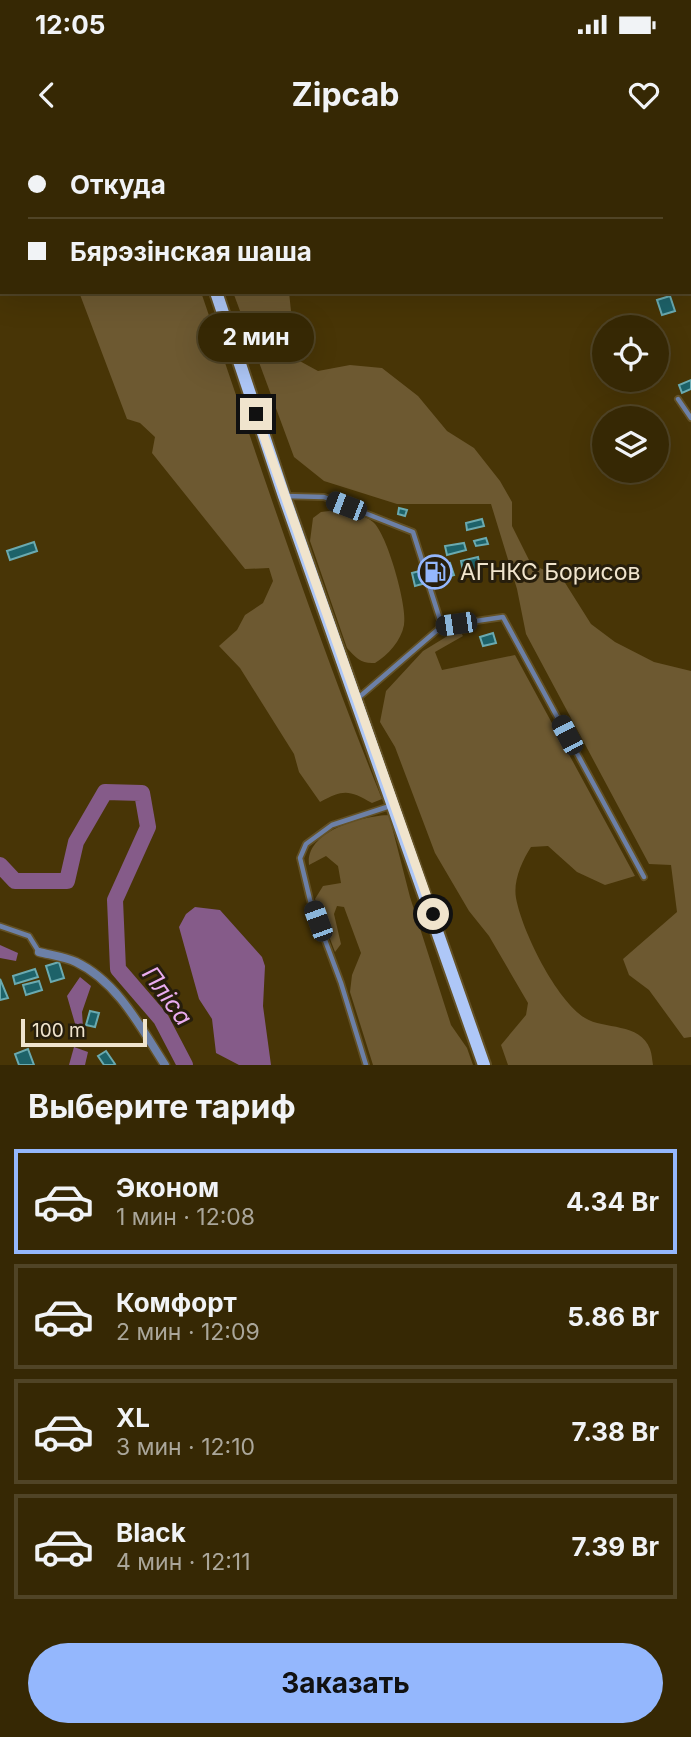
<!DOCTYPE html>
<html lang="ru">
<meta charset="utf-8">
<style>
:root{--surface:#362804;--page:#3d300e;--text:#f1f3f6;--muted:#aaa69a;--line:#504426;--accent:#94b7fd}
body{margin:0;font-family:Inter,sans-serif;background:var(--page);color:var(--text);height:100vh;display:flex;flex-direction:column;font-size:26px;white-space:nowrap}
*{box-sizing:border-box;margin:0}
p{font-size:23px;color:var(--muted)}
.icon{flex:none;width:38px;height:38px;fill:none;stroke:currentColor;stroke-width:2;stroke-linecap:round;stroke-linejoin:round}
.map{position:relative;height:925px;overflow:hidden}
.drawer{display:flex;flex-direction:column;background:var(--surface);flex:1}
.drawer>*{flex:none}
.top-card{position:absolute;left:0px;top:0px;width:691px;height:154px;box-shadow:0 7px 28px #0002,0 0 0 2px var(--line);display:grid;align-content:center;height:154px;padding:0 28px;background:var(--surface)}
.controls{position:absolute;left:592px;top:175px;display:grid;gap:14px}
.controls a{display:grid;place-items:center;width:77px;height:77px;border-radius:50%;background:var(--surface);box-shadow:0 7px 28px #0002,0 0 0 2px var(--line);font-size:35px}
.scale{position:absolute;left:21px;bottom:18px;width:126px;box-sizing:border-box;padding-left:7px;border:4px solid #f0e4cd;border-top:0;font-size:19px;line-height:24px;white-space:nowrap;color:#f0e4cd;-webkit-text-stroke:5px #271e0c;paint-order:stroke}
.end{position:absolute;width:32px;height:32px;margin:-16px;border:9px solid #f0e4cd;background:#111;box-shadow:0 0 0 4px #111}
.from{border-radius:50%}
.bubble{position:absolute;height:49px;border-radius:24px;background:var(--surface);box-shadow:0 7px 28px #0002,0 0 0 2px var(--line);font-size:23px;font-weight:700;line-height:49px;text-align:center}
.car{position:absolute;width:21px;height:42px;margin:-21px -10px;border-radius:9px;box-shadow:0 0 5px 2px #0007;background:linear-gradient(#222 24%,#8ab4d8 0 40%,#222 0 76%,#8ab4d8 0 86%,#222 0)}
.top-card b{display:flex;align-items:center;gap:24px;height:66px;font-size:26px}
.top-card b+b{border-top:2px solid var(--line)}
.top-card i{width:18px;height:18px;background:var(--text)}
ul{padding:0;list-style:none}
li{display:flex;align-items:center;gap:21px;height:105px;margin:0 14px 10px;padding:0 14px;border:4px solid var(--line);border-radius:0px}
li div{flex:1}
li b{display:block;font-size:26px}
li em{font-style:normal;font-weight:700}
li.active{border-color:var(--accent)}
li>.icon{width:63px;height:63px;stroke-width:1.5}
h2{padding:0 28px;font-size:32px;line-height:84px}
.cta{display:flex;gap:14px;margin-top:auto;padding:14px 28px}
.cta a{flex:1;height:80px;border-radius:42px;background:var(--accent);color:#111;font-size:28px;font-weight:700;line-height:80px;text-align:center}
.status{display:flex;justify-content:space-between;align-items:center;height:49px;padding:0 35px;background:var(--surface);direction:ltr}
.status svg{height:19px;fill:currentColor}
header{display:flex;justify-content:space-between;align-items:center;height:91px;padding:0 28px;background:var(--surface);font-size:32px;font-weight:700}
.map>svg:first-child{display:block}
</style>
<div class="status"><b>12:05</b><svg viewBox="0 0 49 12"><path d="M0 12V9h3v3zM5 12V6h3v6zM10 12V3h3v9zM15 12V0h3v12zM26 1h20v11H26zM47 4h2v5h-2z"/></svg></div>
<header><svg class="icon" aria-label="back" viewBox="0 0 24 24"><path d="M15 5l-7 7 7 7"/></svg>Zipcab<svg class="icon" aria-label="heart" viewBox="0 0 24 24"><path d="M12 20l-8-8c-3-5 5-10 8-4 3-6 11-1 8 4z"/></svg></header>
<div class="map">
<svg width="691" height="925" viewBox="0 0 691 925">
<rect width="100%" height="100%" fill="#483506"/>
<g fill="#6d5931">
<path d="M79 152H201C259 322 315 493 382 659L372 663C349 650 344 649 320 662L299 632 294 614 240 528 219 506 237 490 245 475 263 463 273 441 269 428 245 429 152 313 155 297 140 283 127 279Z"/>
<path d="M233 152H289L296 219 318 231 350 225 382 228 418 256 447 291 474 308 500 341 512 362V386L531 424 562 438 591 484 615 502 654 522 691 531V897L684 898 649 850 629 835 623 819 677 772 671 725 649 724 526 494 517 449 491 364H397L324 341 294 317Z"/>
<path d="M337 370C349 373 364 374 373 382 387 393 408 468 404 485 401 501 388 515 375 523 361 524 356 518 347 508L310 401 313 378 321 372Z"/>
<path d="M459 489 463 496 435 512 442 530 515 515 635 736 605 745 577 732 548 706 531 707C522 721 513 741 516 758 522 791 556 860 585 878 604 890 640 882 650 909 652 914 652 920 653 925H508L501 905 526 875 528 863 489 796 469 771 435 713 395 607 380 582 386 551 423 511Z"/>
<path d="M389 675 410 757 451 885 467 908 473 925H373L350 852 352 835 361 813 344 767 337 766 334 774 341 804 335 812 315 759 323 746 341 743 338 726 326 716 309 725C305 691 362 676 389 675Z"/>
</g>
<g fill="#855b89">
<path d="M195 767 220 770 262 817 265 826 263 866 271 925H239L216 913 212 879 199 859 179 787 186 774Z"/>
<path d="M0 805 18 813 16 821 0 818Z"/>
<path d="M80 837 91 846 82 872 83 887H76L67 856Z"/>
<path d="M74 907 88 912 85 925H69Z"/>
</g>
<g fill="none" stroke-linecap="round" stroke-linejoin="round">
<path stroke="#855b89" stroke-width="16" d="M0 725 15 741H67L76 702 105 652 142 653 148 687 115 760 118 829 161 879 185 925"/>
</g>
<g fill="#1d6269" stroke="#6aaab0" stroke-width="2">
<rect x="83" y="0" width="37" height="2"/>
<path d="M670 156 675 171 662 175 657 160Z"/>
<path d="M691 240V249L682 253 679 245Z"/>
<path d="M399 368 407 370 405 376 398 374Z"/>
<path d="M482 379 484 386 467 390 466 383Z"/>
<path d="M486 398 488 404 476 406 474 401Z"/>
<path d="M34 402 37 411 10 420 7 411Z"/>
<path d="M464 403 466 410 447 415 445 406Z"/>
<path d="M478 417 481 432 464 436 461 421Z"/>
<path d="M450 423 454 435 415 446 412 433Z"/>
<path d="M493 493 496 503 483 506 480 497Z"/>
<path d="M59 822 64 838 51 842 46 826Z"/>
<path d="M35 829 38 837 15 844 13 836Z"/>
<path d="M0 839 8 858 0 860Z"/>
<path d="M39 841 42 850 26 855 23 845Z"/>
<path d="M90 871 99 873 95 887 86 885Z"/>
<path d="M28 909 34 925H19L15 914Z"/>
<path d="M106 911 115 924 113 925H104L98 916Z"/>
</g>
<g fill="none" stroke-linecap="round" stroke-linejoin="round">
<defs>
<g id="service">
<path d="M127 0 128 2"/>
<path d="M136 2 141 0"/>
<path d="M0 98 2 104"/>
<path d="M678 259 691 278"/>
<path d="M285 356 324 357 413 392 425 430"/>
<path d="M442 486 503 477 644 737"/>
<path d="M357 559 442 486 428 442"/>
<path d="M0 786 29 796 39 812"/>
<path d="M366 925 341 843 310 760 300 718 306 704 332 685 390 666"/>
</g>
<g id="minor">
<path d="M398 0 402 2"/>
<path d="M690 143H691"/>
<path d="M39 812C51 815 65 817 76 822 118 842 141 888 165 925"/>
</g>
<g id="tertiary">
<path d="M19 2 24 0"/>
<path d="M0 9 2 8"/>
</g>
<g id="primary">
<path d="M161 0V2"/>
<path d="M216 152 284 356 484 925"/>
</g>
</defs>
<use href="#service" stroke="#635126" stroke-width="8"/>
<use href="#minor" stroke="#635126" stroke-width="11"/>
<use href="#tertiary" stroke="#635126" stroke-width="14"/>
<use href="#primary" stroke="#635126" stroke-width="16"/>
<use href="#service" stroke="#6c80a7" stroke-width="4.5"/>
<use href="#minor" stroke="#6c80a7" stroke-width="8"/>
<use href="#tertiary" stroke="#6c80a7" stroke-width="10"/>
<use href="#primary" stroke="#aec7f7" stroke-width="12"/>
</g>
<g fill="none" stroke-linecap="round" stroke-linejoin="round">
<path stroke="#f0e4cd" stroke-width="9" d="M256 274 433 774"/>
</g>
<defs>
<symbol id="fuel-ring" viewBox="-11 -11 22 22"><circle r="9.5" fill="#271e0c" stroke="#94b7fd" stroke-width="1.5"/><path d="M-5.5-6h7V0h2V4h1.3V-2.5L3-4.5l.8-.8L6-3V5H2.5V1h-1V6h-7ZM-4.2-4.7v3.2H.2V-4.7Z" fill="#94b7fd"/></symbol>
</defs>
<g fill-rule="evenodd">
<use href="#fuel-ring" x="416" y="413" width="38" height="38"/>
</g>
<g text-anchor="middle" stroke-width="6" stroke-linejoin="round" paint-order="stroke">
<g font-size="23" fill="#f0e4cd" stroke="#271e0c" text-anchor="start">
<text x="460" y="440">АГНКС Борисов</text>
</g>
<g font-size="24" font-style="italic" fill="#eaacf0" stroke="#271e0c">
<text transform="translate(167 856) rotate(54)" y="8">Пліса</text>
</g>
</g>
</svg>
<div class="controls">
<a><svg class="icon" aria-label="locate" viewBox="0 0 24 24"><circle cx="12" cy="12" r="6"/><path d="M12 2v4M12 18v4M2 12h4M18 12h4"/></svg></a>
<a><svg class="icon" aria-label="layers" viewBox="0 0 24 24"><path d="M12 4l9 5-9 5-9-5zM3 14l9 5 9-5"/></svg></a>
</div>
<div class="scale">100 m</div>
<i class="end from" style="left:433px;top:774px"></i>
<i class="end" style="left:256px;top:274px"></i>
<div class="bubble" style="left:198px;top:173px;width:116px">2 мин</div>
<i class="car" style="left:346px;top:366px;rotate:291deg"></i>
<i class="car" style="left:456px;top:484px;rotate:262deg"></i>
<i class="car" style="left:567px;top:595px;rotate:332deg"></i>
<i class="car" style="left:318px;top:781px;rotate:340deg"></i>
<div class="top-card">
<b><i class="from"></i>Откуда</b>
<b><i></i>Бярэзінская шаша</b>
</div>
</div>
<section class="drawer">
<h2>Выберите тариф</h2>
<ul>
<li class="active"><svg class="icon" aria-label="car" viewBox="0 0 24 24"><path d="M5 17H2v-5l4-1 3-4h7l3 4 3 1v5h-3M9 17h6M6 11h13"/><circle cx="7" cy="17" r="2"/><circle cx="17" cy="17" r="2"/></svg><div><b>Эконом</b><p>1 мин · 12:08</p></div><em>4.34 Br</em></li>
<li><svg class="icon" aria-label="car" viewBox="0 0 24 24"><path d="M5 17H2v-5l4-1 3-4h7l3 4 3 1v5h-3M9 17h6M6 11h13"/><circle cx="7" cy="17" r="2"/><circle cx="17" cy="17" r="2"/></svg><div><b>Комфорт</b><p>2 мин · 12:09</p></div><em>5.86 Br</em></li>
<li><svg class="icon" aria-label="car" viewBox="0 0 24 24"><path d="M5 17H2v-5l4-1 3-4h7l3 4 3 1v5h-3M9 17h6M6 11h13"/><circle cx="7" cy="17" r="2"/><circle cx="17" cy="17" r="2"/></svg><div><b>XL</b><p>3 мин · 12:10</p></div><em>7.38 Br</em></li>
<li><svg class="icon" aria-label="car" viewBox="0 0 24 24"><path d="M5 17H2v-5l4-1 3-4h7l3 4 3 1v5h-3M9 17h6M6 11h13"/><circle cx="7" cy="17" r="2"/><circle cx="17" cy="17" r="2"/></svg><div><b>Black</b><p>4 мин · 12:11</p></div><em>7.39 Br</em></li>
</ul>
<div class="cta"><a>Заказать</a></div>
</section>
